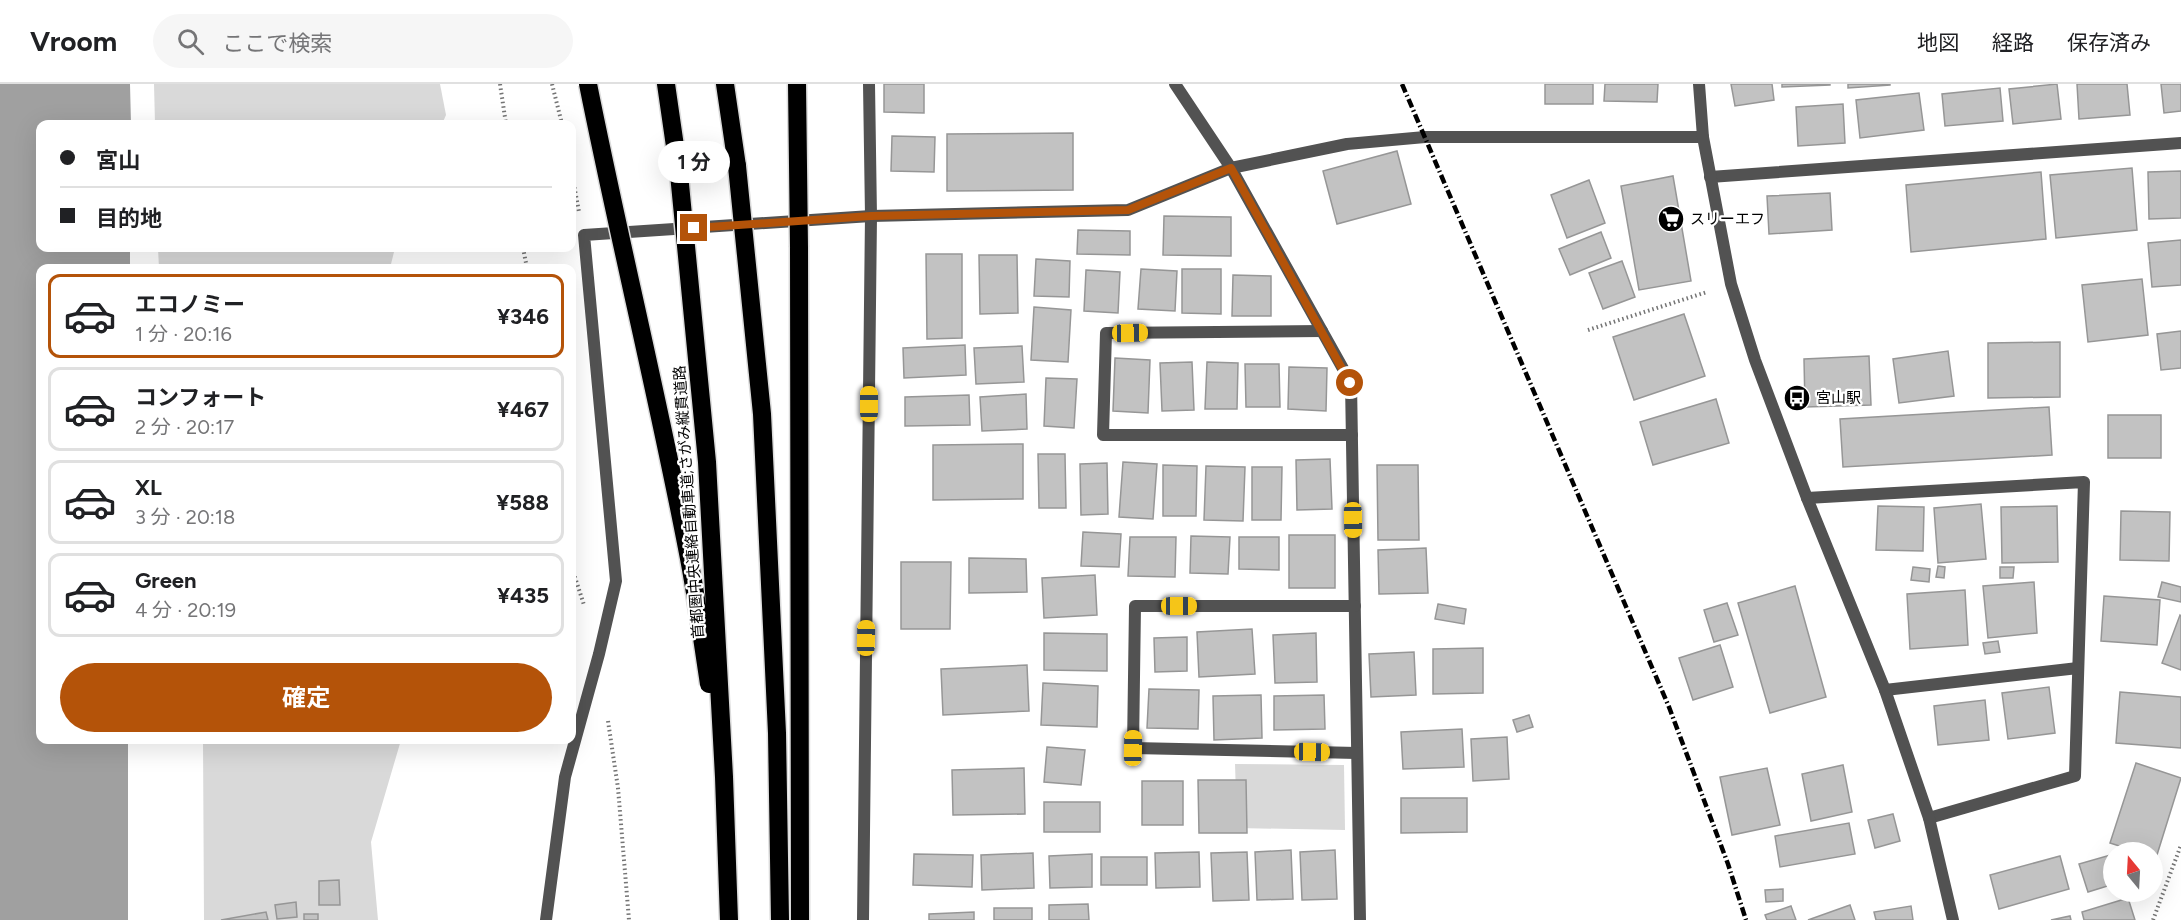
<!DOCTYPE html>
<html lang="ja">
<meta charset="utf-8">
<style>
:root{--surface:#fff;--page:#f6f6f6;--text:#202124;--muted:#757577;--line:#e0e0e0;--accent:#b45309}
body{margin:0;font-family:Figtree,"Noto Sans JP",sans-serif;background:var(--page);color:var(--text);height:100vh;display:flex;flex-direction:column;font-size:22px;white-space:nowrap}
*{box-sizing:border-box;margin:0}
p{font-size:20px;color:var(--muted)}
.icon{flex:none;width:33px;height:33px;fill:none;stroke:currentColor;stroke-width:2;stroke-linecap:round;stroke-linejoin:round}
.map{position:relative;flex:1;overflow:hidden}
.drawer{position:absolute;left:36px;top:180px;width:540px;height:480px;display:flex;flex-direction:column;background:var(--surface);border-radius:12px;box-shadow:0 6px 24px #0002}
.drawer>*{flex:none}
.top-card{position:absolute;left:36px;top:36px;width:540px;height:132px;border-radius:12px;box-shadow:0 6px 24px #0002;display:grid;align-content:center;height:132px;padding:0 24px;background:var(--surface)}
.needle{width:39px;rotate:342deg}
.controls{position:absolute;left:2103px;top:758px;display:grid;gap:12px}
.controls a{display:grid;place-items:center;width:60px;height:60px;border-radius:50%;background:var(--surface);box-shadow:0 6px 24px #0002;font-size:30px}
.end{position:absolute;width:27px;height:27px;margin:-14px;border:8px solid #b45309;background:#fff;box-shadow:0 0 0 3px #fff}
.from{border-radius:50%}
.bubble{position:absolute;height:42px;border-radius:21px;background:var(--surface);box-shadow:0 6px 24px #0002;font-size:20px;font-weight:700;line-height:42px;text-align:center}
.car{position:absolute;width:18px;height:36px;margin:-18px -9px;border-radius:8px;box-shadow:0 0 4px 2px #0007;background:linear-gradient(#f5c518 24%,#345 0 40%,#f5c518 0 76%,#345 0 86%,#f5c518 0)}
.top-card b{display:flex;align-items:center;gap:21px;height:57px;font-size:22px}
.top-card b+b{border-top:2px solid var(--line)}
.top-card i{width:15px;height:15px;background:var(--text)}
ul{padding:10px 0 0;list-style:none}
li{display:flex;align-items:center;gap:18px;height:84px;margin:0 12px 9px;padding:0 12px;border:3px solid var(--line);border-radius:12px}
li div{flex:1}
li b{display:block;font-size:22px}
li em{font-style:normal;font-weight:700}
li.current{border-color:var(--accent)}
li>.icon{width:54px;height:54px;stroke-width:1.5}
.primary-button{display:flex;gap:12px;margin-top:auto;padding:12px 24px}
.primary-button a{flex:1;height:69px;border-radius:36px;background:var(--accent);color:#fff;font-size:24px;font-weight:700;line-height:69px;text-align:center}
header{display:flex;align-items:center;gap:36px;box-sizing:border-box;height:84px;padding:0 30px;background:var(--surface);border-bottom:2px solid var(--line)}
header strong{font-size:28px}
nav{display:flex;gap:33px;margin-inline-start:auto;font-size:21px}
.search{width:420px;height:54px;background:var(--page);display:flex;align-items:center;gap:15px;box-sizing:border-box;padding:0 21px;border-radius:33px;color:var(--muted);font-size:22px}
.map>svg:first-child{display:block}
</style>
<header>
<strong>Vroom</strong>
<div class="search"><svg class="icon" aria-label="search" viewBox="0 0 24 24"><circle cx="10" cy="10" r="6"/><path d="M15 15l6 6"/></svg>ここで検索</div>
<nav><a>地図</a><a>経路</a><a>保存済み</a></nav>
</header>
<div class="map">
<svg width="2181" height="836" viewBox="0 0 2181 836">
<rect width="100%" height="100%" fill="#fff"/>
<g fill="#d9d9d9">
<path d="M154 0H440L446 31 442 40H155Z"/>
<path d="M158 164H395L390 184H159Z"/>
<path d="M203 656H401L371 758 378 836H204Z"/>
<path d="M1235 680 1344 681 1345 746 1237 744Z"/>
</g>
<path fill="#a0a0a0" d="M0 0H130L131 40H40V164H130V184H40V656H128V836H0Z"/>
<g fill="#c2c2c2" stroke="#969696" stroke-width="1.5">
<path d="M884 0H924V29L884 28Z"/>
<rect x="1545" y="0" width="48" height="20"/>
<path d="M1605 0H1658L1657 18 1604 17Z"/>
<path d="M1731 0H1772L1774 16 1735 22Z"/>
<path d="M1782 0H1830V1L1782 3Z"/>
<path d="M1848 0H1890V1L1848 4Z"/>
<path d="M2057 0 2061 35 2013 40 2009 5Z"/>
<path d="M2077 0H2127L2130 31 2079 35Z"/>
<path d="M2161 0H2181V27L2164 29Z"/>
<path d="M2000 4 2003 37 1945 42 1942 10Z"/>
<path d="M1919 9 1924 46 1860 54 1856 16Z"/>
<path d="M1843 20 1845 59 1798 62 1796 23Z"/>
<path d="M1073 49V106L947 107V50Z"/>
<path d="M892 52 935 53 934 88 891 87Z"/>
<path d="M1397 67 1411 120 1337 140 1323 87Z"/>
<path d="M2132 84 2137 146 2056 154 2050 91Z"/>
<path d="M2181 87V134L2149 135 2148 88Z"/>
<path d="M2041 88 2046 155 1911 168 1906 101Z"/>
<path d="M1673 92 1691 197 1639 206 1621 102Z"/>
<path d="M1589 96 1605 139 1567 154 1551 111Z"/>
<path d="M1830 109 1832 146 1769 150 1767 112Z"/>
<path d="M1164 132 1231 133V172L1163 171Z"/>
<path d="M1078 146 1130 147V171L1077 170Z"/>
<path d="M1601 148 1611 174 1570 191 1559 165Z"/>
<path d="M2181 156V201L2152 203 2148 159Z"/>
<path d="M926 170H962V254L927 255Z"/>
<path d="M979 171H1017L1018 229 980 230Z"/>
<path d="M1036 175 1070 177 1069 213 1034 212Z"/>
<path d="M1622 177 1635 213 1603 225 1589 189Z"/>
<path d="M1141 185 1177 187 1175 227 1138 225Z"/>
<path d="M1182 185H1221V230L1182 229Z"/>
<path d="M1086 186 1120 188 1118 229 1084 227Z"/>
<path d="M1233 191 1271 192V232H1232Z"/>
<path d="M2142 195 2148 251 2088 258 2082 201Z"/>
<path d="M1034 223 1071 226 1068 278 1031 276Z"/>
<path d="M1684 230 1705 292 1634 316 1613 253Z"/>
<path d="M2181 247V284L2161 286 2157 250Z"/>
<path d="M2060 258V313L1988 314V259Z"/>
<path d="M965 261 966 291 904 294 903 264Z"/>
<path d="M1022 262 1024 298 976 300 974 264Z"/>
<path d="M1948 267 1954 312 1899 319 1893 275Z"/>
<path d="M1869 272 1871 321 1805 323 1804 275Z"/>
<path d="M1115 274 1150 276 1148 329 1113 327Z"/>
<path d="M1192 278 1194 326 1162 327 1160 279Z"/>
<path d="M1207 278 1238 279 1237 325H1205Z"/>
<path d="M1245 280H1279L1280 323H1246Z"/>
<path d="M1289 283 1327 284 1326 327 1288 325Z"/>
<path d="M1046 294 1077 295 1074 344 1044 342Z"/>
<path d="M1026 310 1027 345 982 347 980 313Z"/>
<path d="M969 311 970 341 905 342V313Z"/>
<path d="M1716 315 1729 359 1653 381 1640 338Z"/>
<path d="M2049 323 2052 371 1843 383 1840 335Z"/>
<rect x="2108" y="331" width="53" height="43"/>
<path d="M1023 360V415L933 416V361Z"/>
<path d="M1038 370H1065L1066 424H1039Z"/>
<path d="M1330 375 1332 425 1297 426 1296 376Z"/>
<path d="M1123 378 1157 380 1153 435 1119 433Z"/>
<path d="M1107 379 1108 430 1081 431 1080 380Z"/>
<path d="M1163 381 1197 382 1196 432H1163Z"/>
<path d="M1377 381H1418L1419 456H1378Z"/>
<path d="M1206 382 1245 383 1243 437 1204 436Z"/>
<path d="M1252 383H1282L1281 436H1252Z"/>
<path d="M1981 420 1986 475 1938 479 1934 424Z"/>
<path d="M1878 422 1924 423 1923 467 1876 466Z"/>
<path d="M2057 422 2058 478 2002 479 2001 423Z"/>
<path d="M2121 427 2170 428 2169 477 2120 476Z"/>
<path d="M1083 448 1121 450 1119 483 1081 482Z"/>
<rect x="1289" y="451" width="46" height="53"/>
<path d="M1191 452 1230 453 1228 490 1190 489Z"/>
<path d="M1130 453H1176L1175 493 1128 492Z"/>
<path d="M1239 453H1279V486L1239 485Z"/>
<path d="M1426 464 1428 509 1379 510 1378 466Z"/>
<path d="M969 474 1026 475 1027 508 969 509Z"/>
<path d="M901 478H951L950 545H901Z"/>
<path d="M1938 482 1945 483 1944 494 1936 493Z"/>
<path d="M1913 483 1930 485 1929 498 1911 496Z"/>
<path d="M2000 483H2014L2013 494H2000Z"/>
<path d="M1095 491 1097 531 1044 534 1042 494Z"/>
<path d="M2034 498 2037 549 1988 554 1983 502Z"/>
<path d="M2162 498 2181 503V518L2158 513Z"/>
<path d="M1795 502 1826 613 1770 629 1738 519Z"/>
<path d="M1965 506 1968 561 1910 565 1907 510Z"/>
<path d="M2104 512 2160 516 2157 561 2101 557Z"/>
<path d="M1727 519 1738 551 1714 558 1704 526Z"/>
<path d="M1438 520 1466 525 1464 540 1435 535Z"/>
<path d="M2180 531 2181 532V586L2162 579Z"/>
<path d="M1252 545 1255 590 1199 593 1197 548Z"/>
<path d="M1044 549 1107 550V587L1044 586Z"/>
<path d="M1316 549 1317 598 1275 599 1273 551Z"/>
<path d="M1187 553V587L1155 588 1154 554Z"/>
<path d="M1998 557 2000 568 1985 570 1983 559Z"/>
<path d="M1720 561 1733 603 1693 616 1679 574Z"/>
<path d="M1483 564V609L1433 610V565Z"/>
<path d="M1414 568 1416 611 1371 613 1369 570Z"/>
<path d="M1027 581 1029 627 943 631 941 585Z"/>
<path d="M1043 599 1098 602 1097 643 1041 641Z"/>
<path d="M2049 603 2055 649 2008 655 2002 609Z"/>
<path d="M1149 605 1199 606 1198 645 1147 644Z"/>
<path d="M2120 608 2181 613V664L2116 659Z"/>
<path d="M1261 611 1262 654 1214 656 1213 612Z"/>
<path d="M1324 611 1325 645 1274 646V612Z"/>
<path d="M1985 616 1989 656 1938 661 1934 622Z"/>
<path d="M1529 631 1533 643 1517 648 1513 636Z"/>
<path d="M1462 645 1464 683 1403 685 1401 648Z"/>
<path d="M1507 653 1509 695 1473 697 1471 655Z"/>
<path d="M1047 663 1085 666 1081 701 1044 698Z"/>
<path d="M2136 679 2181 694 2156 774 2152 773V768H2138L2110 759Z"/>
<path d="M1843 681 1852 728 1811 737 1802 690Z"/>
<path d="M1024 684 1025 730 953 731 952 686Z"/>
<path d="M1767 684 1780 741 1732 751 1720 693Z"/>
<path d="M1198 696H1246L1247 749H1199Z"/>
<rect x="1142" y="697" width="41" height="44"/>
<path d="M1401 714H1467V748L1401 749Z"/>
<rect x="1044" y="718" width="56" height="30"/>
<path d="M1893 730 1900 757 1875 764 1868 736Z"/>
<path d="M1849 739 1855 770 1780 783 1775 752Z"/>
<path d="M1291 766 1293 815 1257 816 1255 768Z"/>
<path d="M1335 766 1337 815 1302 816 1300 768Z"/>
<path d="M1199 768 1200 803 1156 804 1155 769Z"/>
<path d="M1247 768 1249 816 1213 817 1211 769Z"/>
<path d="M1033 769 1034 804 982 806 981 771Z"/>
<path d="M914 770 973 771 972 803 913 801Z"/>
<path d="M1092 770V803L1050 804 1049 772Z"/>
<path d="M2114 770V800L2088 808 2079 780Z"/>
<path d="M2060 772 2069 805 1999 825 1990 791Z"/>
<rect x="1101" y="773" width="46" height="28"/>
<path d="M339 796 340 821H319V797Z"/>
<path d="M1783 805V817L1766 818 1765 806Z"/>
<path d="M2128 814 2135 836H2084L2082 828Z"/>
<path d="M296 818 297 833 277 835 275 821Z"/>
<path d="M1088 820 1089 836H1049V821Z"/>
<path d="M1850 821 1855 836H1808Z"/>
<path d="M1791 822 1796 836H1767L1765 831Z"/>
<path d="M1911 822 1913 836H1876L1874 828Z"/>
<rect x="994" y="824" width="38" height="12"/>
<path d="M266 828 268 836H221Z"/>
<path d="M974 828V836H929V830Z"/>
<rect x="304" y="830" width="14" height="6"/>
<path d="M2070 832 2071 836H2051Z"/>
</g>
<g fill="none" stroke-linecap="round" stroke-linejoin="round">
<defs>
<g id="motorway">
<path d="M666 0 679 90"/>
<path d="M725 0 737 82"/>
<path d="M799 163 800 836"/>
</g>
</defs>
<use href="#motorway" stroke="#dbdbdb" stroke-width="21"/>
<g stroke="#747474" stroke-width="4" stroke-dasharray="1.5 3" stroke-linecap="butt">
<path d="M500 0 506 40"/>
<path d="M552 0 562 40"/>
<path d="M572 90 579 128"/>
<path d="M523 164 527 184"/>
<path d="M1588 246 1707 208"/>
<path d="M572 484 584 521"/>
<path d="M608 637 618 704 629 836"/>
<path d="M2153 836 2181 761"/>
</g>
<g stroke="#525252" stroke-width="12">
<path d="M1175 0 1231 84"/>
<path d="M546 836 565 693 599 570 616 497 584 151 871 132"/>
</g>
<g stroke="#525252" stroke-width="12">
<path d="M1231 84 1351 299 1360 836"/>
<path d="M1710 93 2181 59"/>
<path d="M871 132 1128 126 1231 84 1347 60 1425 53H1703"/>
<path d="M1322 247 1106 249 1103 351H1352"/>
<path d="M1807 414 2084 398 2075 692 1929 734"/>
<path d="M1355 522H1135L1133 664 1357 669"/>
<path d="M1885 606 2078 584"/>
</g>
<g stroke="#525252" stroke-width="12">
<path d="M1699 0 1703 53 1731 200 1755 276 1807 414 1885 606 1929 734 1953 836"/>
<path d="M863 836 871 132 869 0"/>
</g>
<use href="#motorway" stroke="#000" stroke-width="18"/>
<path stroke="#000" stroke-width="4.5" stroke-dasharray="9 3 1.5 3" stroke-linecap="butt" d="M1402 0 1669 623 1728 780 1746 836"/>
<defs>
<g id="motorway-bridge">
<path d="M588 0C619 155 657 309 687 464 696 509 702 555 709 600"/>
<path d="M797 0 799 163"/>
<path d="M737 82 762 330 777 649 780 836"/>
<path d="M679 90 707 378 724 693 729 836"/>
</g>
</defs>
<use href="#motorway-bridge" stroke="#dbdbdb" stroke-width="21" stroke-linecap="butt"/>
<use href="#motorway-bridge" stroke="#000" stroke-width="18"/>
</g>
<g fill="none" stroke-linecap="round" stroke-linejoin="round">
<path stroke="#b45309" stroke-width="8" d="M694 144 871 132 1128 126 1231 84 1350 299"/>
</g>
<defs>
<symbol id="supermarket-disc" viewBox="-11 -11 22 22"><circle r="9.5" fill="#000" stroke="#fff"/><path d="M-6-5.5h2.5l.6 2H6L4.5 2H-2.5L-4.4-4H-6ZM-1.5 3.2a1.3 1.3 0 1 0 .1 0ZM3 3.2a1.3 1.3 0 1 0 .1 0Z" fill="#fff"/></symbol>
<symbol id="bus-disc" viewBox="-11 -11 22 22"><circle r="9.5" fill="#000" stroke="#fff"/><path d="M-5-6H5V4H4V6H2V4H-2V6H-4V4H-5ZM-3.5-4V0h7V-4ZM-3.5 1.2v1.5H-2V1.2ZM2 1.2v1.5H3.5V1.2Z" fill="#fff"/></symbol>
</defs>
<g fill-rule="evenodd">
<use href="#supermarket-disc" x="1656" y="120" width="30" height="30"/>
<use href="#bus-disc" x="1782" y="299" width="30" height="30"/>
</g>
<g text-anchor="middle" stroke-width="4.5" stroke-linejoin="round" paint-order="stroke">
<g font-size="15" fill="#000" stroke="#fff" text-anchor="start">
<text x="1690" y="140">スリーエフ</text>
<text x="1816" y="319">宮山駅</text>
</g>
<g font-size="15" fill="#000" stroke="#fff">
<text transform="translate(689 418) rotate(-94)" y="5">首都圏中央連絡自動車道;さがみ縦貫道路</text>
</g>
</g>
</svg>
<div class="controls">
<a><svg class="needle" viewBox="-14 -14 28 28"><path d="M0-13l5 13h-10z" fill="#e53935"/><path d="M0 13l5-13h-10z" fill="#757577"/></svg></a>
</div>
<i class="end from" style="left:1350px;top:299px"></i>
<i class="end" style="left:694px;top:144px"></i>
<div class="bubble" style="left:658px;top:57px;width:72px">1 分</div>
<i class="car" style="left:1130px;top:249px;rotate:89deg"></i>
<i class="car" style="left:869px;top:320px;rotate:0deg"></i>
<i class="car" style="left:1353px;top:436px;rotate:179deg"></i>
<i class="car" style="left:1179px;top:522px;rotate:90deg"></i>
<i class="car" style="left:866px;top:554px;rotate:1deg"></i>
<i class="car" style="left:1133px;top:664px;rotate:1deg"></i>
<i class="car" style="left:1312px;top:668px;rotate:91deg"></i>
<div class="top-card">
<b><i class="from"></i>宮山</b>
<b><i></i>目的地</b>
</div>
<section class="drawer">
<ul>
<li class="current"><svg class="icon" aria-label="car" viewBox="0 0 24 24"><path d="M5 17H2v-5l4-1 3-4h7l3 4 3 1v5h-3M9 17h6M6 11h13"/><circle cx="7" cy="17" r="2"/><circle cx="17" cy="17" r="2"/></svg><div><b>エコノミー</b><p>1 分 · 20:16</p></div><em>¥346</em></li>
<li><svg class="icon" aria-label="car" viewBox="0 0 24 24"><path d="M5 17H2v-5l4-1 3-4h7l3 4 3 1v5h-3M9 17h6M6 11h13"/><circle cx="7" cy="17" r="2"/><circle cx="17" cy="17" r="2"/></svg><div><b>コンフォート</b><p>2 分 · 20:17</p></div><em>¥467</em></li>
<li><svg class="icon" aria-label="car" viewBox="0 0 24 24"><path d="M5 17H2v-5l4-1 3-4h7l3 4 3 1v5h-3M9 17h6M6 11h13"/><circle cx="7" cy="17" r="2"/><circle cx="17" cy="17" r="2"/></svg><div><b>XL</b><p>3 分 · 20:18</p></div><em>¥588</em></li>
<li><svg class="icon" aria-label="car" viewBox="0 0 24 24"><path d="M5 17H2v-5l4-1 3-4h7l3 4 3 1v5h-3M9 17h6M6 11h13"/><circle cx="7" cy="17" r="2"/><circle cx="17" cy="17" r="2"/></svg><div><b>Green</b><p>4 分 · 20:19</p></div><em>¥435</em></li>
</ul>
<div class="primary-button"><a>確定</a></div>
</section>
</div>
